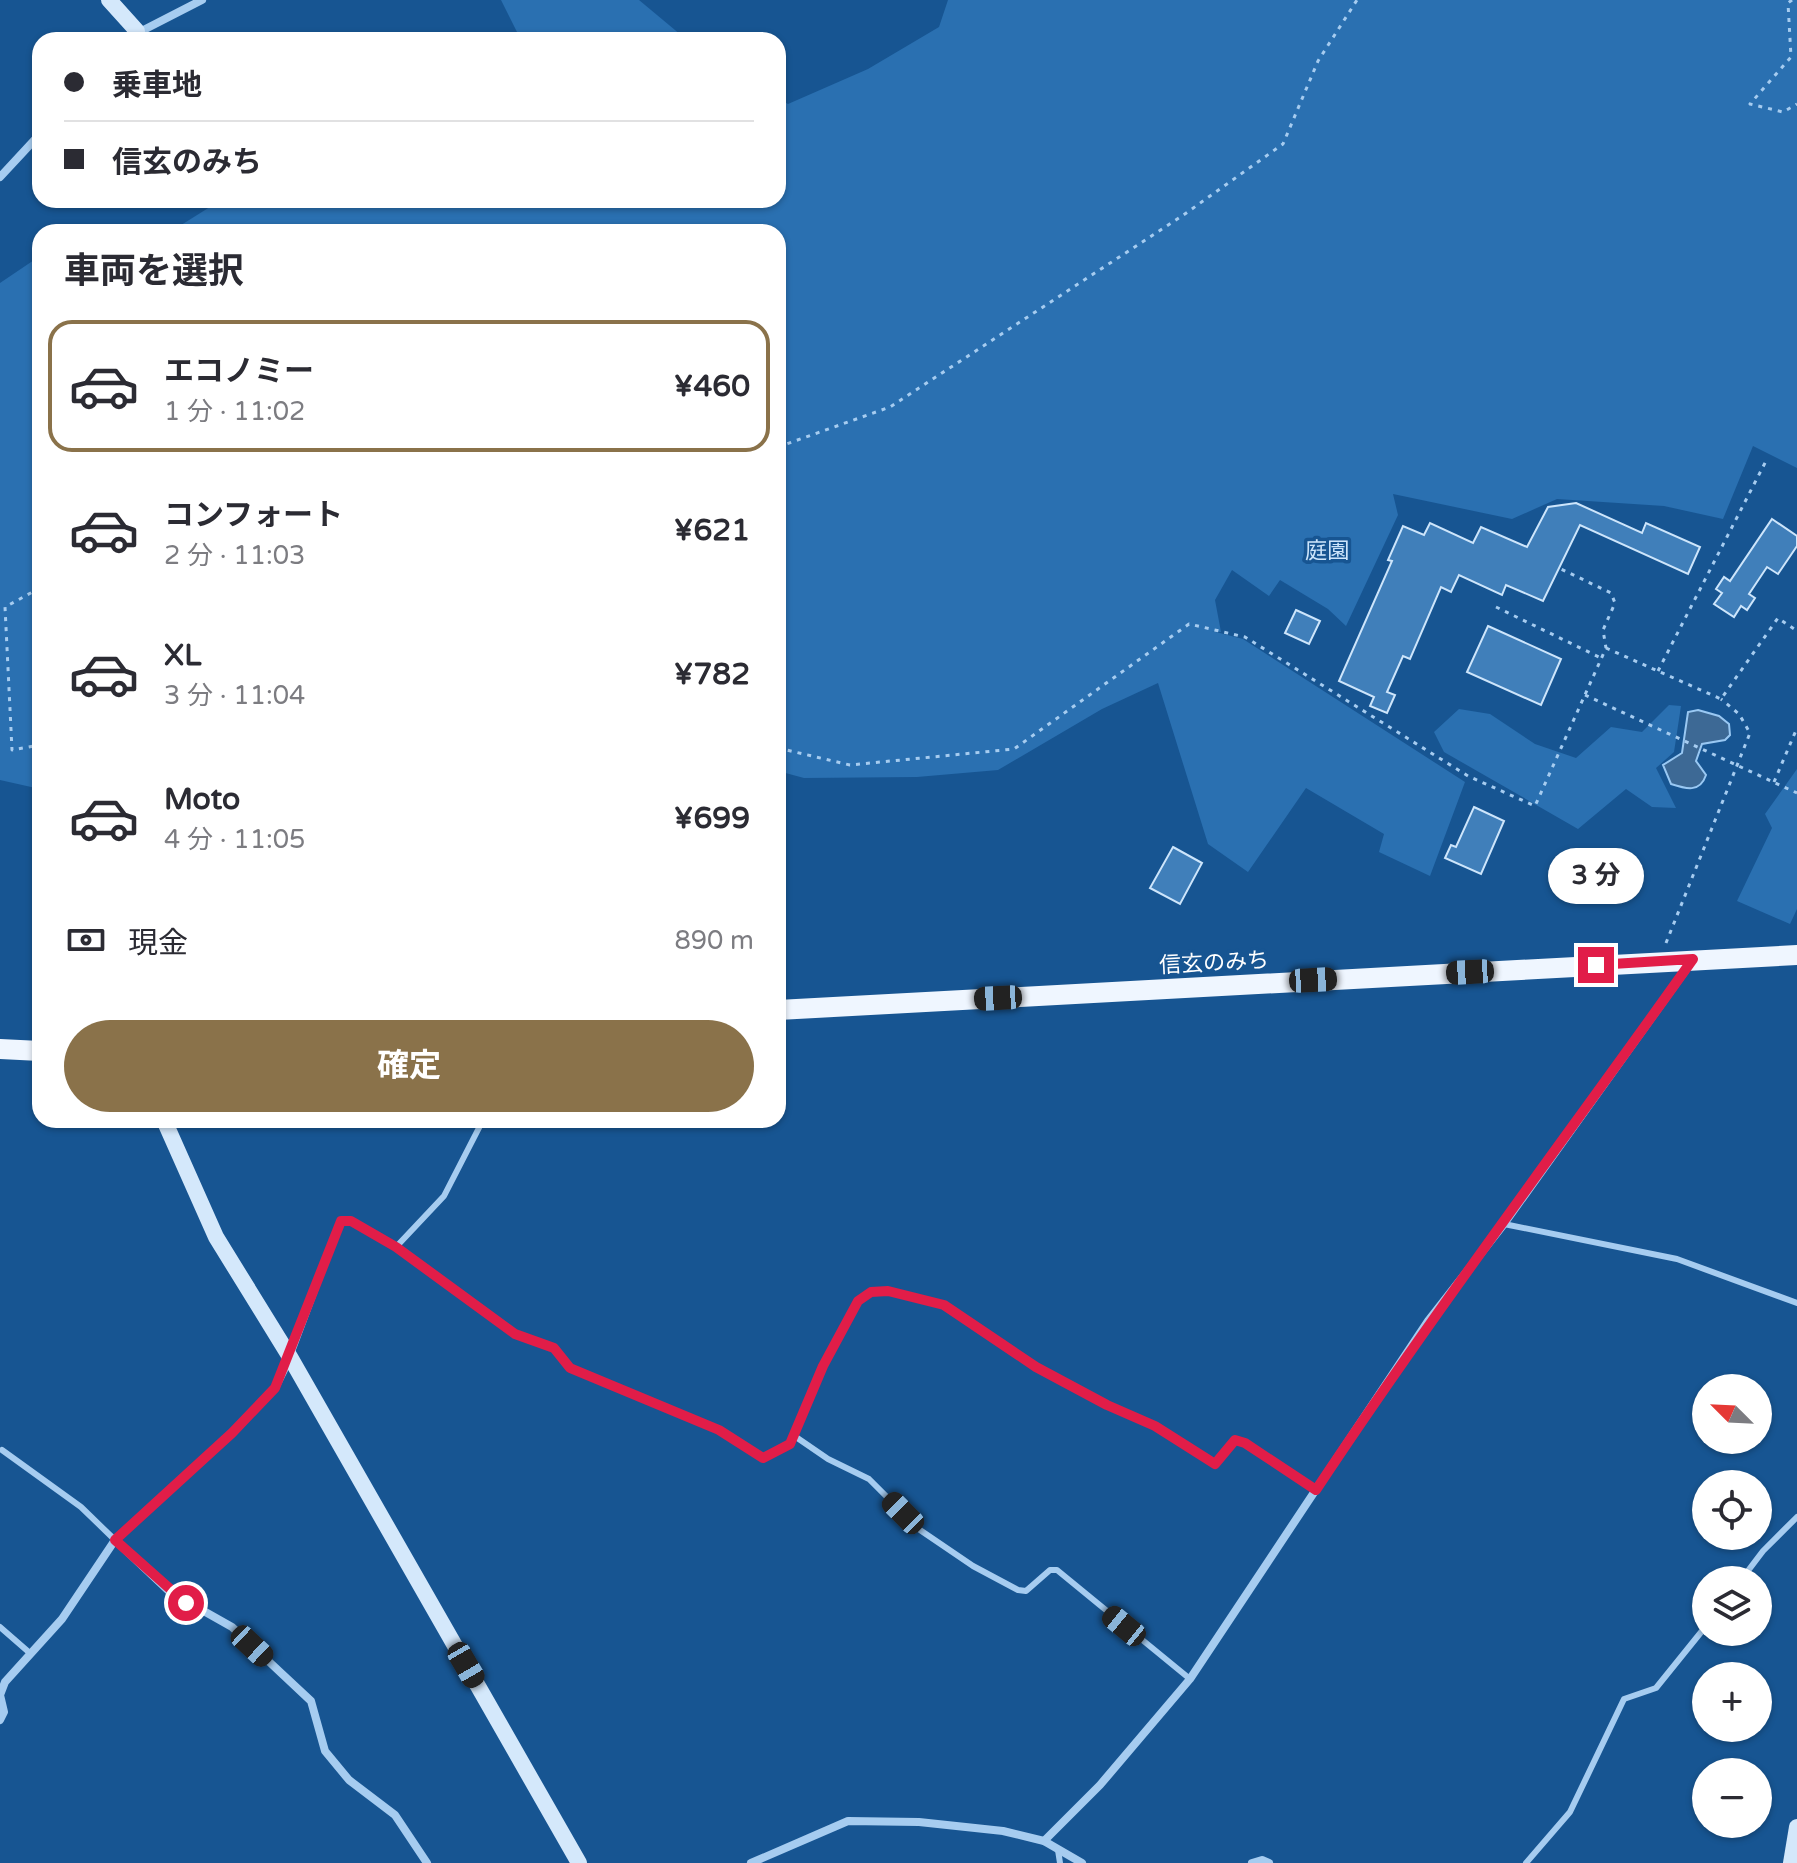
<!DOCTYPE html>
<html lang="ja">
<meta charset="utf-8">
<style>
:root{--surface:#fff;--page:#f7f7f7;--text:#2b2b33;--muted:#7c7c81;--line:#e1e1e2;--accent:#8a724a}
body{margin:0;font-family:"Varela Round","Noto Sans JP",sans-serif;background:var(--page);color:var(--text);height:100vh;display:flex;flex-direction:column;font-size:30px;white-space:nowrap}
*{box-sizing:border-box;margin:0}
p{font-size:26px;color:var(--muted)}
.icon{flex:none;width:44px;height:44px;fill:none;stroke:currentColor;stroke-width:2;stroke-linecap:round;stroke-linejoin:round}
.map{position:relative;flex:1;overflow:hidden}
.side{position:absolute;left:32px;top:224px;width:754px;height:904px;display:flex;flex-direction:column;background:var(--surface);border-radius:24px;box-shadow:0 2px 6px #0004}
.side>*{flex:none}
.guide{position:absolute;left:32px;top:32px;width:754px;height:176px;border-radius:24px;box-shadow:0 2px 6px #0004;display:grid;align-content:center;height:176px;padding:0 32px;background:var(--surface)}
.needle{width:52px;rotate:294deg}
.buttons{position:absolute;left:1692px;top:1374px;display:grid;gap:16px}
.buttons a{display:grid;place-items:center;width:80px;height:80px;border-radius:50%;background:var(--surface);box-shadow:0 2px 6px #0004;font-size:40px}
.end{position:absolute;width:36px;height:36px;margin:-18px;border:10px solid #e11d48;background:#fff;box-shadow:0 0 0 4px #fff}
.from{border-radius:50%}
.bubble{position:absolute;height:56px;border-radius:28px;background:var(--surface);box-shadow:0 2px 6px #0004;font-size:26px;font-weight:700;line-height:56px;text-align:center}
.car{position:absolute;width:24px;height:48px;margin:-24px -12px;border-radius:10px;box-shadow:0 0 6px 2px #0007;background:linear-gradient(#222 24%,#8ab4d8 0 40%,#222 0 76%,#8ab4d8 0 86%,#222 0)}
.guide b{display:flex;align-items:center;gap:28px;height:76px;font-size:30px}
.guide b+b{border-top:2px solid var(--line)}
.guide i{width:20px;height:20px;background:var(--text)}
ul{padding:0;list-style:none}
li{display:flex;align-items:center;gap:24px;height:132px;margin:0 16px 12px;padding:0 16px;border:4px solid transparent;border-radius:24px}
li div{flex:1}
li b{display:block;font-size:30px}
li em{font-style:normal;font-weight:700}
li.active{border-color:var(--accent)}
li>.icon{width:72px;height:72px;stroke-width:1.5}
h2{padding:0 32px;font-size:36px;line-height:96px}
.pay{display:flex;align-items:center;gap:20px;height:88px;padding:0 32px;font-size:30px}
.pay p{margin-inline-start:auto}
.button{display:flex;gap:16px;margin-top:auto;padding:16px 32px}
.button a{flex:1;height:92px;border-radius:48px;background:var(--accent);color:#fff;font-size:32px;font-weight:700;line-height:92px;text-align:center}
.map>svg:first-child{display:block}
</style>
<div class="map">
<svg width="1797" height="1863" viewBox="0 0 1797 1863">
<rect width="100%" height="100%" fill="#175592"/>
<g fill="#2a70b1">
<path d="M501 0H639L687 40H521Z"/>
<path d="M948 0H1797V468L1753 446 1723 519 1664 506 1557 499 1512 519 1393 494 1398 515 1346 626 1328 609 1280 580 1269 596 1232 570 1215 600 1221 632 1212 631 1243 639 1465 782 1430 876 1379 852 1384 834 1306 788 1248 872 1208 844 1158 683 1102 709 998 770 917 777 804 778 778 771V232H170L221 200H778V98L788 104 868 69 939 27Z"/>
<path d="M40 256V789L0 780V283Z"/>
<path d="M1669 705 1681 706 1674 752 1656 768 1676 808 1652 807 1626 789 1578 829 1444 752 1434 732 1459 709 1490 714 1535 744 1576 758 1611 727 1642 732Z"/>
<path d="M1797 769V909L1790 924 1737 901 1772 828 1765 814Z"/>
</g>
<path fill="#3d6995" stroke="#99c8f3" stroke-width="2" d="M1698 710 1719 716 1729 724 1730 735 1725 740 1702 744 1696 761 1706 775C1700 793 1686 789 1671 784L1663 765 1682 753 1688 712Z"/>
<g fill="#407fba" stroke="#cde5fb" stroke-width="2">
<path d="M1576 503 1642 533 1646 523 1700 547 1688 574 1580 525 1543 601 1506 585 1502 595 1459 575 1451 592 1441 587 1410 659 1403 656 1387 692 1395 695 1387 713 1370 706 1374 697 1339 681 1392 561 1388 560 1403 526 1424 535 1430 523 1473 543 1481 527 1527 547 1548 507Z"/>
<path d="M1772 519 1797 536V546L1778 574 1767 567 1749 594 1755 598 1747 610 1741 606 1734 617 1714 604 1722 593 1716 589 1724 577 1730 581Z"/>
<path d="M1296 610 1320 621 1309 644 1285 633Z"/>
<path d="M1488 626 1561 659 1541 705 1467 672Z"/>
<path d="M1474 807 1504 821 1481 874 1445 858 1451 845 1456 847Z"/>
<path d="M1173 847 1202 863 1180 904 1150 888Z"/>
</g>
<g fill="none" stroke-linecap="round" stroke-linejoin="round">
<g stroke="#a6ccf0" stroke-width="3" stroke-dasharray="4 6" stroke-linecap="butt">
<path d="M1792 0 1788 3 1791 57 1750 104 1783 112 1797 104"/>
<path d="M778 447 890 407 1182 216 1283 144 1318 61 1357 0"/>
<path d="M40 588 5 607 12 750 40 745"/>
<path d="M1496 607 1601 658"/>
<path d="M1606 648 1721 699 1778 618 1797 631"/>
<path d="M1658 671 1767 459"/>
<path d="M1585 695 1797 793"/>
<path d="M778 748 850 765 1014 749 1189 624 1245 637 1468 776 1535 806 1606 648 1603 630 1615 603 1611 593 1561 569"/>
<path d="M1774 782 1797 728"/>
<path d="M1666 943 1750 733 1739 714 1721 699"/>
</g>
<g stroke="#a6ccf0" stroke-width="6">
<path d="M1504 1224 1677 1259 1797 1303"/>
<path d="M396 1247 444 1196 483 1120"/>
<path d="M292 1352 341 1221H351L396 1247 515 1334 554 1348 570 1368 719 1430 763 1458 790 1444 823 1366 858 1301 871 1292 888 1291 944 1305 1036 1367 1107 1405 1155 1426 1215 1464 1235 1440 1245 1443 1316 1490"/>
<path d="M793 1435 828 1459 869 1479 920 1530 973 1566 1018 1590 1026 1591 1050 1570H1057L1190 1679"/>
<path d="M2 1450 81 1507 115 1540"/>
<path d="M1741 1580 1763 1551 1797 1517"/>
<path d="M0 1627 31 1654"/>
<path d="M1058 1850 1060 1863"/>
<path d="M1526 1863 1570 1812 1624 1699 1656 1688 1706 1626"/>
</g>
<g stroke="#a6ccf0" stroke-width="8">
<path d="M124 40 202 0"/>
<path d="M0 177 40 134"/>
<path d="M115 1540 170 1592 232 1627 311 1701 325 1751 349 1780 395 1815 427 1863"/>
<path d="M0 1720 4 1712 0 1695 5 1682 62 1619 115 1540 232 1433 275 1388 290 1358"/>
<path d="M1044 1841 1100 1785 1190 1679 1428 1321 1504 1224 1690 964"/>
<path d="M751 1863 848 1821 919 1822 1003 1831 1044 1841 1082 1863"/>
<path d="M1252 1863 1262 1860 1269 1863"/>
</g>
<g stroke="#d4e8fb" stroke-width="16">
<path d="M109 0 137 31"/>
<path d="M164 1120 216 1237 290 1357 579 1863"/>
<path d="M1791 1863 1797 1827"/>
</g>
<g stroke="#eff6ff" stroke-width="20">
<path d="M778 1010 1797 955"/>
<path d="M0 1049 40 1051"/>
</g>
</g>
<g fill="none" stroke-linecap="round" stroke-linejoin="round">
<path stroke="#e11d48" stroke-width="10" d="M186 1603 115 1540 232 1433 275 1388 341 1221H351L396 1247 515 1334 554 1348 570 1368 719 1430 763 1458 790 1444 823 1366 858 1301 871 1292 888 1291 944 1305 1036 1367 1107 1405 1155 1426 1215 1464 1235 1440 1245 1443 1316 1490C1436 1309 1567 1136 1693 959L1596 965"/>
</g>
<g text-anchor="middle" stroke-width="7" stroke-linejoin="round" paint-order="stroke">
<g font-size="22" fill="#cde5fb" stroke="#175592">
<text x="1327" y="558">庭園</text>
</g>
<g font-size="22" fill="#fff" stroke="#175592">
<text transform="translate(1214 962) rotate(-3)" y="8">信玄のみち</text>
</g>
</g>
</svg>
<div class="buttons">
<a><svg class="needle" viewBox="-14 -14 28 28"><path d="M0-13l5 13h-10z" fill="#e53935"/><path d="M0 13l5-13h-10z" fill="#7c7c81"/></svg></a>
<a><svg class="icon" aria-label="locate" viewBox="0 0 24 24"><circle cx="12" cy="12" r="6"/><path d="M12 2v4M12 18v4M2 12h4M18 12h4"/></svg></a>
<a><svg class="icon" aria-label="layers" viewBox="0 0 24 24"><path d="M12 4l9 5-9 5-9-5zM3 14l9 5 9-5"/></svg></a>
<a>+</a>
<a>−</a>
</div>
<i class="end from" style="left:186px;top:1603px"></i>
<i class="end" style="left:1596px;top:965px"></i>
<div class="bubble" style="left:1548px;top:848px;width:96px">3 分</div>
<i class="car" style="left:1470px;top:972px;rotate:267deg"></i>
<i class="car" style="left:1313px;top:980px;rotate:87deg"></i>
<i class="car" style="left:998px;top:998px;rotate:267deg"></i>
<i class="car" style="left:903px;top:1513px;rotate:315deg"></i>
<i class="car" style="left:1124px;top:1626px;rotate:309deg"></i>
<i class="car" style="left:252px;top:1646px;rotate:133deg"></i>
<i class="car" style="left:466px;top:1665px;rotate:150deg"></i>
<div class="guide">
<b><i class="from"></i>乗車地</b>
<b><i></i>信玄のみち</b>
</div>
<section class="side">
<h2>車両を選択</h2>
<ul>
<li class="active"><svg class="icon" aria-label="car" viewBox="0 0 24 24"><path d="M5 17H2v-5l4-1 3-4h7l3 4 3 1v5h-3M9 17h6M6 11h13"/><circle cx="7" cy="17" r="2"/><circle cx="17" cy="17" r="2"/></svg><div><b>エコノミー</b><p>1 分 · 11:02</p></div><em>¥460</em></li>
<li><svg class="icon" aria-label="car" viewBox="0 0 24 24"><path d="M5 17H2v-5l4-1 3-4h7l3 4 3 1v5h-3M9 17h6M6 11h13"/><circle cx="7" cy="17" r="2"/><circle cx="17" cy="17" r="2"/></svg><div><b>コンフォート</b><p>2 分 · 11:03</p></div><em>¥621</em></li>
<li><svg class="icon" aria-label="car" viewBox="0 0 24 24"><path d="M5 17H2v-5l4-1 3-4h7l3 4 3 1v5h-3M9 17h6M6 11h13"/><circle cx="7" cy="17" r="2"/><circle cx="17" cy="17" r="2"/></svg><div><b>XL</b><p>3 分 · 11:04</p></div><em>¥782</em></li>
<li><svg class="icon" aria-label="car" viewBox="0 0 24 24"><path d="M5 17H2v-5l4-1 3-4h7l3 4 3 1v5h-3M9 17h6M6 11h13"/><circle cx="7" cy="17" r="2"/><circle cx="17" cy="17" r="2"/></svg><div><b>Moto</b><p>4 分 · 11:05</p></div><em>¥699</em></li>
</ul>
<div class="pay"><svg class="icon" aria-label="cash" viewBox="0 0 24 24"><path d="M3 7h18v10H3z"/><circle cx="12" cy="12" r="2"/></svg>現金<p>890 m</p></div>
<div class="button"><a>確定</a></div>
</section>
</div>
